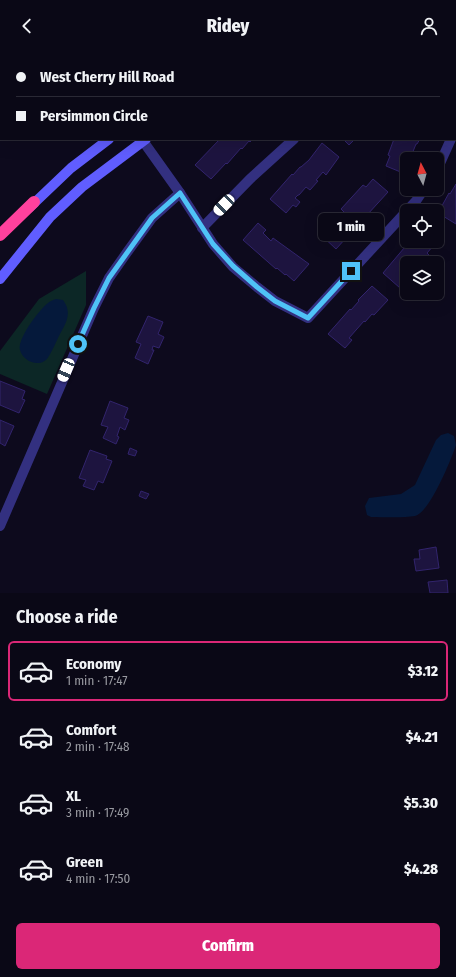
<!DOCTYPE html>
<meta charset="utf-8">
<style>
:root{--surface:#0a0816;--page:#181623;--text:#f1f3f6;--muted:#999aa1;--line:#2a2935;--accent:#db2777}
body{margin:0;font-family:"Fira Sans Condensed",sans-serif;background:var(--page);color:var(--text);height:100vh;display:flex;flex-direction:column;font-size:15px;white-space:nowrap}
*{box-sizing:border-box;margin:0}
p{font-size:13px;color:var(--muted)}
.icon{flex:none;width:22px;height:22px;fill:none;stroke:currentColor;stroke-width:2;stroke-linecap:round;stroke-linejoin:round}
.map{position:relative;height:541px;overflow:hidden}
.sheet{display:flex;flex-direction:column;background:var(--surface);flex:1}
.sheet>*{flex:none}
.top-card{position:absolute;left:0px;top:0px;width:456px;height:88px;box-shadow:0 4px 16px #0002,0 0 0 1px var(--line);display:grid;align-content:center;height:88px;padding:0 16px;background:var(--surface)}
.needle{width:26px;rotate:354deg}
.fabs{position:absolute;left:400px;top:100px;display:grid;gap:8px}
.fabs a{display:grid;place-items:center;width:44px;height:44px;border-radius:6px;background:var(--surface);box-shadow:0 4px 16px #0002,0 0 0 1px var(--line);font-size:20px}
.end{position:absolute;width:18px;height:18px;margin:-9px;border:5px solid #4fc3f7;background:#111;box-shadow:0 0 0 2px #111}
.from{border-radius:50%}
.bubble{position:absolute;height:28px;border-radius:6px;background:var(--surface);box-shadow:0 4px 16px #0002,0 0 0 1px var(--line);font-size:13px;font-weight:800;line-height:28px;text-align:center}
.car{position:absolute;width:12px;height:24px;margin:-12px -6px;border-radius:5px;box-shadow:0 0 3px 1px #0007;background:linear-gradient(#fff 24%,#345 0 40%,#fff 0 76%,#345 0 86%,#fff 0)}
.top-card b{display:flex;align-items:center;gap:14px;height:38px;font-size:15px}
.top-card b+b{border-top:1px solid var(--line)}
.top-card i{width:10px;height:10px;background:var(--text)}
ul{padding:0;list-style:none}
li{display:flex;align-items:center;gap:12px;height:60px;margin:0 8px 6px;padding:0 8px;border:2px solid transparent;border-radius:6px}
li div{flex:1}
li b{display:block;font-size:15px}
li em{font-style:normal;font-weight:800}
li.current{border-color:var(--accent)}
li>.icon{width:36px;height:36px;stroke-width:1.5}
h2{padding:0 16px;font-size:18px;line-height:48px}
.action{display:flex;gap:8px;margin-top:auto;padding:8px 16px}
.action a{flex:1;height:46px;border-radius:6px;background:var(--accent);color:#fff;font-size:16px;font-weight:800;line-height:46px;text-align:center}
header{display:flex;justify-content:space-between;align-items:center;height:52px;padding:0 16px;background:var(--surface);font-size:18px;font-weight:800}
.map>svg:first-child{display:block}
</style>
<header><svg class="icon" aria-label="back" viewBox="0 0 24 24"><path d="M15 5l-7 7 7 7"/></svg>Ridey<svg class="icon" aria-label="person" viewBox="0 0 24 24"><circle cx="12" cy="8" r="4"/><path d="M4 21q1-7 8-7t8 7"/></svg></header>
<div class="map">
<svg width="456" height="541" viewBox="0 0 456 541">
<rect width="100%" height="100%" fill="#0d0a1d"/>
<path fill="#0c2726" d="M86 219V253L47 342 0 322V299L39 247Z"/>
<g fill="#05193b">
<path d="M56 247 63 248C72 260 67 270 60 282 56 290 52 300 47 307 38 316 23 309 20 298 17 287 39 258 48 251 50 249 53 248 56 247Z"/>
<path d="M448 381 454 384 456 393C451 408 430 460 415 464 404 466 383 465 371 465L367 463 365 454 369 446 401 442 415 433 436 388 441 383Z"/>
</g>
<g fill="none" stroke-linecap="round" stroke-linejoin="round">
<path stroke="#05193b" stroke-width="3.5" d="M117 1 118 0"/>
</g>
<g fill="#1d143f" stroke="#32246d">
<path d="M388 0H403L405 1H388Z"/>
<path d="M0 32 1 33V59L0 58Z"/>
<path d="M220 87H253L250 90 249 89 242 97 241 96 227 112 226 111 211 127 195 113Z"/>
<path d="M343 87H355L349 93Z"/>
<path d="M394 87H420L417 92H416L410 107H407V112L403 121 386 114 390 104 388 103Z"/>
<path d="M322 91 339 105 326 123 323 120 316 128 318 129 310 138 306 135 299 143H298L295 146 300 150 296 155 293 153 286 161 270 147 292 122 293 123 300 115H301L309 108Z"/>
<path d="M373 127 388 140 336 197 320 182 334 165 337 168 344 160 341 157 363 133 366 135Z"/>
<path d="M456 132V172L438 161 449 141 450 142Z"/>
<path d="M258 171 266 178 263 181 271 189 273 186 309 212 294 229 286 222 285 223 277 216 276 217 243 188Z"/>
<path d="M437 181 444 186 436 195 434 193 427 201 429 203 421 211H407V227L400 236 383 221 410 189H437Z"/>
<path d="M372 234 388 248 374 263 372 262 365 270 364 269 349 286 352 288 345 296 328 282 350 257 351 258 359 249 358 248Z"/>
<path d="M148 264 163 270 158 282 164 285 159 296 153 294 152 298H154L148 312 135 306 141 292 136 290Z"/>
<path d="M0 329 25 339 22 347 25 348 19 361 0 353Z"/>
<path d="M110 349 128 356 124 366 129 368 125 378 120 375 117 384 119 385 116 392 103 386 108 375 101 373Z"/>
<path d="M0 368 14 374 5 394 0 391Z"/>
<path d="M130 396 137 399 135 404 128 402Z"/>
<path d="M90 398 107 404 106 407 112 409 103 431 98 429 94 438 83 434 86 428 79 426Z"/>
<path d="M141 439 149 442 146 447 139 444Z"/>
<path d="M436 495 439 516 416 519 414 507H420L419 498Z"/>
<path d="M447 528 448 541H430L428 530Z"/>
</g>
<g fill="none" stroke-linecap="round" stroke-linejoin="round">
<g stroke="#333080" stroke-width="10">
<path d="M453 0 456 1"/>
<path d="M362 1 363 0"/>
<path d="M455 75 456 72"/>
<path d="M143 89 180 141 213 192 233 215 257 235 275 249 308 266 416 149 424 137"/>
<path d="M437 118 451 87"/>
<path d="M202 176 250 127 294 87"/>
<path d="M0 474 94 256 109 226 128 199 152 166 180 141"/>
</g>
<g stroke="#605dff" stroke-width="10">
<path d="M40 0 42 1"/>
<path d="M223 1 224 0"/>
<path d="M255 1 256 0"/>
<path d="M29 156 71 116 109 87"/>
<path d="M0 227 50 165 82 135 146 87"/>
</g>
<path stroke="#ff419d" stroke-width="12" d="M0 183 34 150"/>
</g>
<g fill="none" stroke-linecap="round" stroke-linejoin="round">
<path stroke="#4fc3f7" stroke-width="5" d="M78 292 94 256 109 226 152 166 180 141 213 192 233 214 257 235 275 249 308 266 351 219"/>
</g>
</svg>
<div class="fabs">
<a><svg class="needle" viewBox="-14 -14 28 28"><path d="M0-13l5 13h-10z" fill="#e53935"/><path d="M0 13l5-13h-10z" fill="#999aa1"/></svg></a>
<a><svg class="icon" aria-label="locate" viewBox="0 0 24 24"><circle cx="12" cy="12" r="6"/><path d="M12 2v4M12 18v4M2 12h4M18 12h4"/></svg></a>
<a><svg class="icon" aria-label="layers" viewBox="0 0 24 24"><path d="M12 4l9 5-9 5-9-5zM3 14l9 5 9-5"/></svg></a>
</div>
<i class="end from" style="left:78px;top:292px"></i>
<i class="end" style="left:351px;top:219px"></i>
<div class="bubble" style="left:318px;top:161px;width:66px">1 min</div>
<i class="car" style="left:224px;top:153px;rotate:224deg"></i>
<i class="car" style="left:66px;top:318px;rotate:203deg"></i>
<div class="top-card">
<b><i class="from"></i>West Cherry Hill Road</b>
<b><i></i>Persimmon Circle</b>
</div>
</div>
<section class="sheet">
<h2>Choose a ride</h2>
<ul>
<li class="current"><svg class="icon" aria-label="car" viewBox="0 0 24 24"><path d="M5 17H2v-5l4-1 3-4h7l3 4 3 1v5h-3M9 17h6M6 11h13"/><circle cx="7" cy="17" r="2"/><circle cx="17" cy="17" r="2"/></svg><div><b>Economy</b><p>1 min · 17:47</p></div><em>$3.12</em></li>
<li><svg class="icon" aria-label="car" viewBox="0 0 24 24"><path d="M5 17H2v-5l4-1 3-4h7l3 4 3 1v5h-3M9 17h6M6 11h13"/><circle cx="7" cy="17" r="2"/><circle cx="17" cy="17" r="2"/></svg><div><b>Comfort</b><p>2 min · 17:48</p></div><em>$4.21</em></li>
<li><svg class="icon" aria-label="car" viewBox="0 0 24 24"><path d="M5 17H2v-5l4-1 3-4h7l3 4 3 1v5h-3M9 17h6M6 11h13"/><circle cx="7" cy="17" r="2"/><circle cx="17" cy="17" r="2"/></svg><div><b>XL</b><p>3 min · 17:49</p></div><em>$5.30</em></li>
<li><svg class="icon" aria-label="car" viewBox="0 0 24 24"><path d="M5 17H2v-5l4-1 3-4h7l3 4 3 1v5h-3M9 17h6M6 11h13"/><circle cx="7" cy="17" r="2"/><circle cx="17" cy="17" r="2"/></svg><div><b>Green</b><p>4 min · 17:50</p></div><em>$4.28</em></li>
</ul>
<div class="action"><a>Confirm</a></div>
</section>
